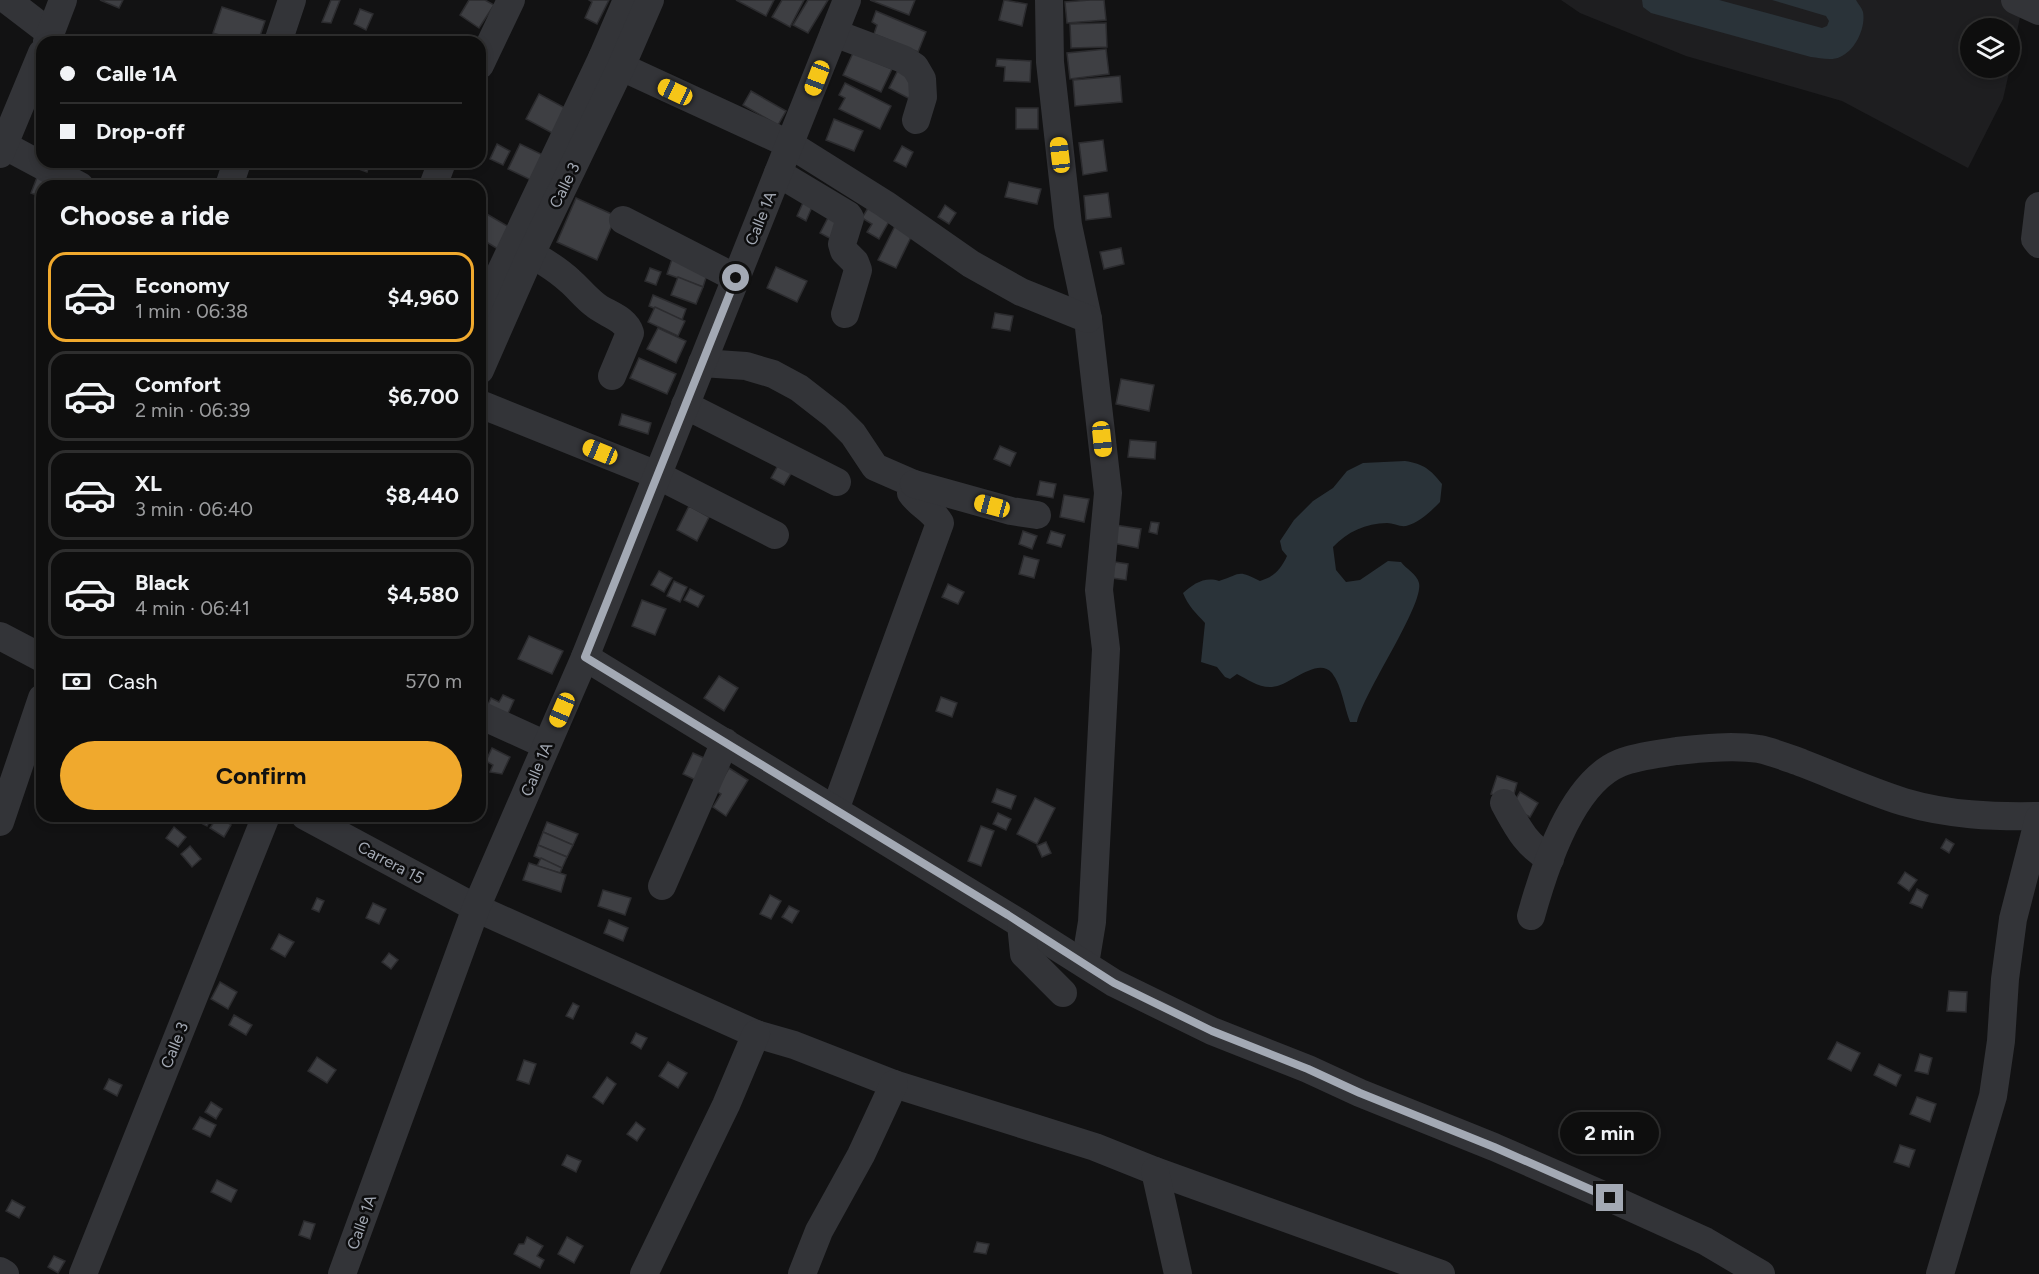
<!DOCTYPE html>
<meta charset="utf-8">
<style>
:root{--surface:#0e0e0e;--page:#171717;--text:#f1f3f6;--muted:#9b9c9e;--line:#2e2e2e;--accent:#f0a92d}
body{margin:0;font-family:Figtree,sans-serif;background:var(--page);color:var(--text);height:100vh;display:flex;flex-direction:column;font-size:22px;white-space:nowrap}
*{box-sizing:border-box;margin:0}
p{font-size:20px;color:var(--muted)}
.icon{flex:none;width:33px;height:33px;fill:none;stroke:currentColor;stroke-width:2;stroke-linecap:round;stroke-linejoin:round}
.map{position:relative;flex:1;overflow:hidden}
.panel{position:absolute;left:36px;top:180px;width:450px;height:642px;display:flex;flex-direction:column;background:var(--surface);border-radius:18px;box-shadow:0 3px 9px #0003,0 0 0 2px var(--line)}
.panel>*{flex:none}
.guide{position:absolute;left:36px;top:36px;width:450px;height:132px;border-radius:18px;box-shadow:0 3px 9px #0003,0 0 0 2px var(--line);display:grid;align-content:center;height:132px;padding:0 24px;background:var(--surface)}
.controls{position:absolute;left:1960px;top:18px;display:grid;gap:12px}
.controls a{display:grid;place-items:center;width:60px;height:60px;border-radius:50%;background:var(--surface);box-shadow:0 3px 9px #0003,0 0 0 2px var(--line);font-size:30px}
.end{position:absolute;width:27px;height:27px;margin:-14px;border:8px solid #a3a9b4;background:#111;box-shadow:0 0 0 3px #111}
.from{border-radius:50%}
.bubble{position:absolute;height:42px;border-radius:21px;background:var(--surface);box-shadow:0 3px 9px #0003,0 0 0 2px var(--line);font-size:20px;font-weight:700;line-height:42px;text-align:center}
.car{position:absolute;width:18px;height:36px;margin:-18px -9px;border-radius:8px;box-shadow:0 0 4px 2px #0007;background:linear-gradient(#f5c518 24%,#345 0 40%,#f5c518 0 76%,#345 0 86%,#f5c518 0)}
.guide b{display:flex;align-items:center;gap:21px;height:57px;font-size:22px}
.guide b+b{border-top:2px solid var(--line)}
.guide i{width:15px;height:15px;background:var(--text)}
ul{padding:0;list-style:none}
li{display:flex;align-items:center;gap:18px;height:90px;margin:0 12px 9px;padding:0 12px;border:3px solid var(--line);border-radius:18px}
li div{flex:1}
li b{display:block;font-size:22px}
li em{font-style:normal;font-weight:700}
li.current{border-color:var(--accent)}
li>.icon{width:54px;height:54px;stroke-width:1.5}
h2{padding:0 24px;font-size:27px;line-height:72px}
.pay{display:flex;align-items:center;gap:15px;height:66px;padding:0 24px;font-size:22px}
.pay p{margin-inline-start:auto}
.action{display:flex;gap:12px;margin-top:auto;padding:12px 24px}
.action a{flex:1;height:69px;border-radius:36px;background:var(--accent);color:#111;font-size:24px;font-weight:700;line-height:69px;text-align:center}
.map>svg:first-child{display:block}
</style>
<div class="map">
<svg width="2039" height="1274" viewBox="0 0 2039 1274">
<rect width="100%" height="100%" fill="#121213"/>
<path fill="#1e1e20" d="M1561 0H2005L2020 17 2010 66V28H1971V68H2010L2003 99 1968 168 1842 101 1686 56 1580 13Z"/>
<g fill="#2a3339">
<path d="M1642 0H1719L1822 28 1827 26 1829 21 1826 16 1772 0H1856C1858 4 1862 8 1863 12 1866 28 1855 51 1840 57 1832 61 1820 58 1811 57L1651 13 1643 7Z"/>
<path d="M1405 461C1424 464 1430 469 1442 484L1440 502C1431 511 1419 523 1406 526 1400 527 1393 523 1387 523 1366 523 1347 532 1333 547L1336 570 1346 582 1360 580 1388 561 1401 562C1406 569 1417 574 1419 583 1424 605 1365 690 1357 722H1350C1344 707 1342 686 1332 673 1317 656 1290 686 1272 687 1259 688 1247 679 1237 674L1230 679 1225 677 1217 667 1201 662 1205 623C1196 613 1188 606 1183 593 1193 584 1205 576 1219 581 1241 574 1237 569 1260 581 1274 577 1281 569 1287 556L1282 550 1280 541 1294 520 1313 501 1333 488 1347 471 1363 463Z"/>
</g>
<g fill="#3e3f43" stroke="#2c2c2f" stroke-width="1.5">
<path d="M100 0H123L119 8Z"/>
<path d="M331 0H340L331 23 322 22Z"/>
<path d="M469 0H485L494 5 479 28 460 15Z"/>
<path d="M589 0H609L597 24 585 18 592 2Z"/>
<path d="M736 0H774L766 16Z"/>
<path d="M782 0H804L790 27 772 17Z"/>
<path d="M808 0H828L808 33 793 25Z"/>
<path d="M870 0H915L909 15Z"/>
<path d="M1004 0 1027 4 1022 26 999 20Z"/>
<path d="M1090 0H1104L1106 20 1067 23 1065 2Z"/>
<path d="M222 7 265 21 258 42H241L213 33Z"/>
<path d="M360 9 373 14 366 30 354 24Z"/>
<path d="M876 11 926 32 918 52 874 34 877 25 872 22Z"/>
<path d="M1106 23 1107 47 1071 48 1070 24Z"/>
<path d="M1106 49 1109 74 1070 79 1067 53Z"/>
<path d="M853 53 892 69 881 92 843 75Z"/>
<path d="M997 59 1031 61 1030 82 1004 81 1005 67 996 66Z"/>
<path d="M898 70 919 81 910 99 889 88Z"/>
<path d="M1120 76 1122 102 1075 106 1073 80Z"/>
<path d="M845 83 891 106 880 129 839 109 845 98 839 95Z"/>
<path d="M751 91 786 111 778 125 743 105Z"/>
<path d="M539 94 567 109 554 134 526 119Z"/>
<rect x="1016" y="108" width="22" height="21"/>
<path d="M834 119 863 131 854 151 826 140Z"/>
<path d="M1103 140 1107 171 1083 175 1079 143Z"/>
<path d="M497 144 510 151 503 165 490 159Z"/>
<path d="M520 144 543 155 531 180 508 169Z"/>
<path d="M902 146 913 152 906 167 894 161Z"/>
<path d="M358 162H370L367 172 356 168Z"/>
<path d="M38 175 53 186H42V197L31 193Z"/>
<path d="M1009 182 1041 189 1037 204 1005 197Z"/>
<path d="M1108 193 1111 217 1086 220 1084 196Z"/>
<path d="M806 196 815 200 806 221 797 216Z"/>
<path d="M576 198 616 216 597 260 557 242Z"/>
<path d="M871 203 892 216 879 239 867 232 872 224 862 218Z"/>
<path d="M945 205 956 213 949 224 938 217Z"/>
<path d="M831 212 846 219 835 241 820 233Z"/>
<path d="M485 213 514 230 501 251 480 238V221Z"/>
<path d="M896 224 913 233 896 268 878 260Z"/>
<path d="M1121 248 1124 264 1104 269 1100 252Z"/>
<path d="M674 253 710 265 703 287 667 274Z"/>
<path d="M776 267 807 281 797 302 767 288Z"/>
<path d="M650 268 661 272 656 285 645 281Z"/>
<path d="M678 277 703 287 696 304 671 295Z"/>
<path d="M653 295 686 309 682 320 649 306Z"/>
<path d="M655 307 685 321 678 336 648 322Z"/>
<path d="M995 313 1013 316 1010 331 992 328Z"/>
<path d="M658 328 686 341 676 363 647 349Z"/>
<path d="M639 358 676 374 667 394 630 378Z"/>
<path d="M1121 379 1154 385 1149 411 1116 404Z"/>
<path d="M622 414 651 423 648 434 619 425Z"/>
<path d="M1130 440 1156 442 1155 459 1128 457Z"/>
<path d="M1000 446 1016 453 1010 466 994 459Z"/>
<path d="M781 460 795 467 784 485 771 478Z"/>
<path d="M1040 481 1056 484 1053 498 1037 495Z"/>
<path d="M1064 495 1089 499 1084 522 1060 517Z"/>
<path d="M689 506 709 517 697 541 677 530Z"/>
<path d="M1151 522 1159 523 1157 534 1149 532Z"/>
<path d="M1115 525 1141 529 1138 548 1112 543Z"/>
<path d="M1023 531 1037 536 1032 549 1019 544Z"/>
<path d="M1051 531 1065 535 1061 547 1047 543Z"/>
<path d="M1024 556 1039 560 1034 578 1019 574Z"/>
<path d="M1115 562 1128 564 1126 580 1112 578Z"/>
<path d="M659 571 672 578 664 592 651 585Z"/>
<path d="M674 581 687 587 680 602 667 596Z"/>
<path d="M948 584 964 592 958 604 942 597Z"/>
<path d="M690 589 704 596 698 607 684 600Z"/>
<path d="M642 600 666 609 655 635 632 626Z"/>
<path d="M529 636 563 651 552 674 518 659Z"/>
<path d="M719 676 738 688 724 711 704 698Z"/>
<path d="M503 695 514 700 506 718 486 709 491 698 499 702Z"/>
<path d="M941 697 957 703 952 717 936 711Z"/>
<path d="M492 748 510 757 502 774 490 772 493 765 486 761Z"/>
<path d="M693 753 713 762 704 784 683 774Z"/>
<path d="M729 768 748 780 726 816 713 807 721 794 716 791Z"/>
<path d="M1497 776 1517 783 1512 801 1491 794Z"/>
<path d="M997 789 1016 796 1011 809 992 802Z"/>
<path d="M1520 792 1538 803 1530 817 1511 807Z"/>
<path d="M1035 798 1055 808 1037 844 1017 834Z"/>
<path d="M998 813 1011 819 1006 830 993 824Z"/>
<path d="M192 816H212L207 826 191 818Z"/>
<path d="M218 816 231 825 224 837 210 828Z"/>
<path d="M547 822 578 834 573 845 543 832Z"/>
<path d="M981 826 994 831 981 866 968 861Z"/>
<path d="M174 827 186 837 178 847 166 838Z"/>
<path d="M543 832 573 845 567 857 538 845Z"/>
<path d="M1946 839 1954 844 1949 853 1941 848Z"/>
<path d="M1046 842 1051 853 1042 857 1037 846Z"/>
<path d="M538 845 567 857 562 868 534 856Z"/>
<path d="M190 846 201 859 192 867 181 854Z"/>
<path d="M541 858 562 868 560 873 537 866Z"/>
<path d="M529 863 566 875 561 892 523 880Z"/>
<path d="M1905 872 1917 880 1909 891 1898 883Z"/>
<path d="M1917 889 1928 895 1922 908 1910 903Z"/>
<path d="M603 890 631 898 625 915 598 906Z"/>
<path d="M770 895 781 901 771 919 760 914Z"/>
<path d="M317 898 324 901 319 912 312 909Z"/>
<path d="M373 903 386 909 379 924 366 918Z"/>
<path d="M789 906 799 911 792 923 782 917Z"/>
<path d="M609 920 628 928 623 941 604 933Z"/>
<path d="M279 934 294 942 285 957 271 949Z"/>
<path d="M389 953 398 960 391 969 382 962Z"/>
<path d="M220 982 237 992 228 1009 211 999Z"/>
<path d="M1949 991 1967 992 1966 1012 1947 1011Z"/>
<path d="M573 1003 579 1006 573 1019 566 1016Z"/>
<path d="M234 1015 252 1025 246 1035 229 1025Z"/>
<path d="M636 1033 647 1038 641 1049 631 1043Z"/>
<path d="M1837 1042 1860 1053 1851 1071 1828 1059Z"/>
<path d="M1920 1054 1932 1058 1928 1074 1915 1071Z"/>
<path d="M317 1057 336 1070 327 1083 308 1071Z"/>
<path d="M524 1060 536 1064 529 1084 517 1080Z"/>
<path d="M668 1062 687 1073 678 1088 659 1076Z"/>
<path d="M1879 1064 1901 1075 1896 1086 1874 1075Z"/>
<path d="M607 1077 616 1084 603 1104 593 1097Z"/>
<path d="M109 1079 122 1085 117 1096 104 1089Z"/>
<path d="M1917 1097 1936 1104 1930 1122 1910 1114Z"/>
<path d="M211 1102 222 1109 216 1119 205 1112Z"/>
<path d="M200 1117 216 1125 210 1137 193 1129Z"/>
<path d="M636 1122 645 1129 637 1141 627 1134Z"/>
<path d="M1900 1145 1915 1150 1909 1167 1894 1162Z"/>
<path d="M567 1155 581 1161 576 1172 562 1165Z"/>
<path d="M217 1180 237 1190 231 1202 211 1192Z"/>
<path d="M12 1200 25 1207 19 1218 6 1211Z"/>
<path d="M304 1221 315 1224 310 1239 299 1235Z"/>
<path d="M527 1237 543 1246 537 1256 544 1260 540 1268 514 1254 519 1244H524Z"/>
<path d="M567 1237 583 1246 574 1263 558 1254Z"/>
<path d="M977 1242 989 1244 986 1254 974 1252Z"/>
<path d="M54 1256 65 1261 58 1273 48 1267Z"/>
</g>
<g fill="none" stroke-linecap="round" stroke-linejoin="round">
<g stroke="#333438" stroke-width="28">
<path d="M7 0 50 33"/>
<path d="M1049 0 1050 62 1068 225 1088 319 1108 493 1099 590 1106 649 1092 922 1085 964"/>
<path d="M2015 0 2039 11"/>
<path d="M834 33 903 59 915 67 922 79 923 97 916 120"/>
<path d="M47 42 63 0"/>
<path d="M278 42 292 0"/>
<path d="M602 58 791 145 885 204 971 264 1021 292 1088 319"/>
<path d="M480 65 511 0"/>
<path d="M0 143 80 186"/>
<path d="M0 154 42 53"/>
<path d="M778 173 848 215 850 218 842 244 844 251 855 262 858 270 845 314"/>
<path d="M229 186 237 162"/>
<path d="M433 186 442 162"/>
<path d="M2039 206 2035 239 2039 244"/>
<path d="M623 220 736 278"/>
<path d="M514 245C534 255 554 266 570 281 578 288 585 297 594 304 605 314 625 317 630 333L612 376"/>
<path d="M480 315 602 58 627 0"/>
<path d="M702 363 746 366 773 374 799 388 835 416 853 434 875 467 914 484 911 493C919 505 933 510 940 523L835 810"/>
<path d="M480 370 531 254 621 67 650 0"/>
<path d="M480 404 657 475 775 535"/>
<path d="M685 405 837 482"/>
<path d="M914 484 1011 511 1037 515"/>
<path d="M0 636 42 658"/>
<path d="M585 657 1021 924 1114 983 1212 1031 1308 1069 1360 1093 1494 1147 1610 1198 1705 1241 1761 1274"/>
<path d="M480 715 546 745"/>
<path d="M1504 803C1518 828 1525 844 1550 859"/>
<path d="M305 816 476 908 756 1034 794 1045 894 1084 1095 1147 1155 1171 1441 1274"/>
<path d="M0 822 42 698"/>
<path d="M662 886 725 742"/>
<path d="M1531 916C1544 869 1571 783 1620 763 1637 756 1659 754 1677 751 1703 748 1733 745 1759 749 1774 752 1788 758 1802 763 1836 776 1869 791 1904 802 1948 815 1993 817 2039 816"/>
<path d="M1021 924 1024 954 1063 993"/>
<path d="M1155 1171 1178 1274"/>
<path d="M0 1271 5 1274"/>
<path d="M83 1274 266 816"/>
<path d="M342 1274 476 908 585 657 847 0"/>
<path d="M644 1274 726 1105 756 1034"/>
<path d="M802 1274 819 1231 861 1155 894 1084"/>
<path d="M1940 1274 1993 1096 2001 1041 2005 979 2013 919 2039 818"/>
</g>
</g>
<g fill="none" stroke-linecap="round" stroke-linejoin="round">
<path stroke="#a3a9b4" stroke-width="8" d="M736 278 585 657 1008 915 1114 983 1212 1031 1308 1069 1360 1093 1494 1147 1610 1198"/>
</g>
<g text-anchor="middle" stroke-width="5" stroke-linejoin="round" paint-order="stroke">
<g font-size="16" fill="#a3a9b4" stroke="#0d0d0e">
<text transform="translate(564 185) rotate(-64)" y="6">Calle 3</text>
<text transform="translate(760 218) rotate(-68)" y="6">Calle 1A</text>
<text transform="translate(536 769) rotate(-67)" y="6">Calle 1A</text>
<text transform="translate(391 862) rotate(28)" y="6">Carrera 15</text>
<text transform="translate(174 1045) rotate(-68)" y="6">Calle 3</text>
<text transform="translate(361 1222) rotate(-70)" y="6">Calle 1A</text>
</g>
</g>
</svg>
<div class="controls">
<a><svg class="icon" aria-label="layers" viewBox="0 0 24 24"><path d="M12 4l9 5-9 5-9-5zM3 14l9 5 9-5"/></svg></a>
</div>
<i class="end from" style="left:736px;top:278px"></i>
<i class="end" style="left:1610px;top:1198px"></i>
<div class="bubble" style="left:1560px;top:1112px;width:99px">2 min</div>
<i class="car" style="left:817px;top:78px;rotate:201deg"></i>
<i class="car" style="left:675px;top:92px;rotate:295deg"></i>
<i class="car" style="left:1060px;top:155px;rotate:353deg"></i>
<i class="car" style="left:1102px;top:439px;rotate:174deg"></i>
<i class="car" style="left:600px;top:452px;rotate:292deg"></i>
<i class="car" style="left:992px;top:506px;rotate:285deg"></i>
<i class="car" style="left:562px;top:710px;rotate:203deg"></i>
<div class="guide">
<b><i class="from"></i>Calle 1A</b>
<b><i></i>Drop-off</b>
</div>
<section class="panel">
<h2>Choose a ride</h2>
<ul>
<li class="current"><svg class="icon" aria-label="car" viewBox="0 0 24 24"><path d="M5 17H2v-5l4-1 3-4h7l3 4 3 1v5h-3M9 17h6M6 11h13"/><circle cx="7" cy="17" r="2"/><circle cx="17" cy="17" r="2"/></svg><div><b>Economy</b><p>1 min · 06:38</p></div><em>$4,960</em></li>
<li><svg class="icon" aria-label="car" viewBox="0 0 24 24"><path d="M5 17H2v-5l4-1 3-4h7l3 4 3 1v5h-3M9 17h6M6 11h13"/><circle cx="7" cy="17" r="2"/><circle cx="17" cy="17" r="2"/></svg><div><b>Comfort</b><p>2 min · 06:39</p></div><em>$6,700</em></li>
<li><svg class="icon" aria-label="car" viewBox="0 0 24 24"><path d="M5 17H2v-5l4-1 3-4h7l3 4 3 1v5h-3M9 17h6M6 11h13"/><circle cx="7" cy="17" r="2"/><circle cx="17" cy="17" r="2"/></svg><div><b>XL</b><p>3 min · 06:40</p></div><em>$8,440</em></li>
<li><svg class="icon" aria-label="car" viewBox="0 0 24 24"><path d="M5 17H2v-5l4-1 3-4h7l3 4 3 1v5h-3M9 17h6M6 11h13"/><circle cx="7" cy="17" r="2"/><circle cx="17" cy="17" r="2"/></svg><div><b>Black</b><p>4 min · 06:41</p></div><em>$4,580</em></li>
</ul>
<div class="pay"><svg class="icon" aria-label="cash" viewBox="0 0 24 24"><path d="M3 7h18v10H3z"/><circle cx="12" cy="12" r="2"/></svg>Cash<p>570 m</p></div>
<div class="action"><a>Confirm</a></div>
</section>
</div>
